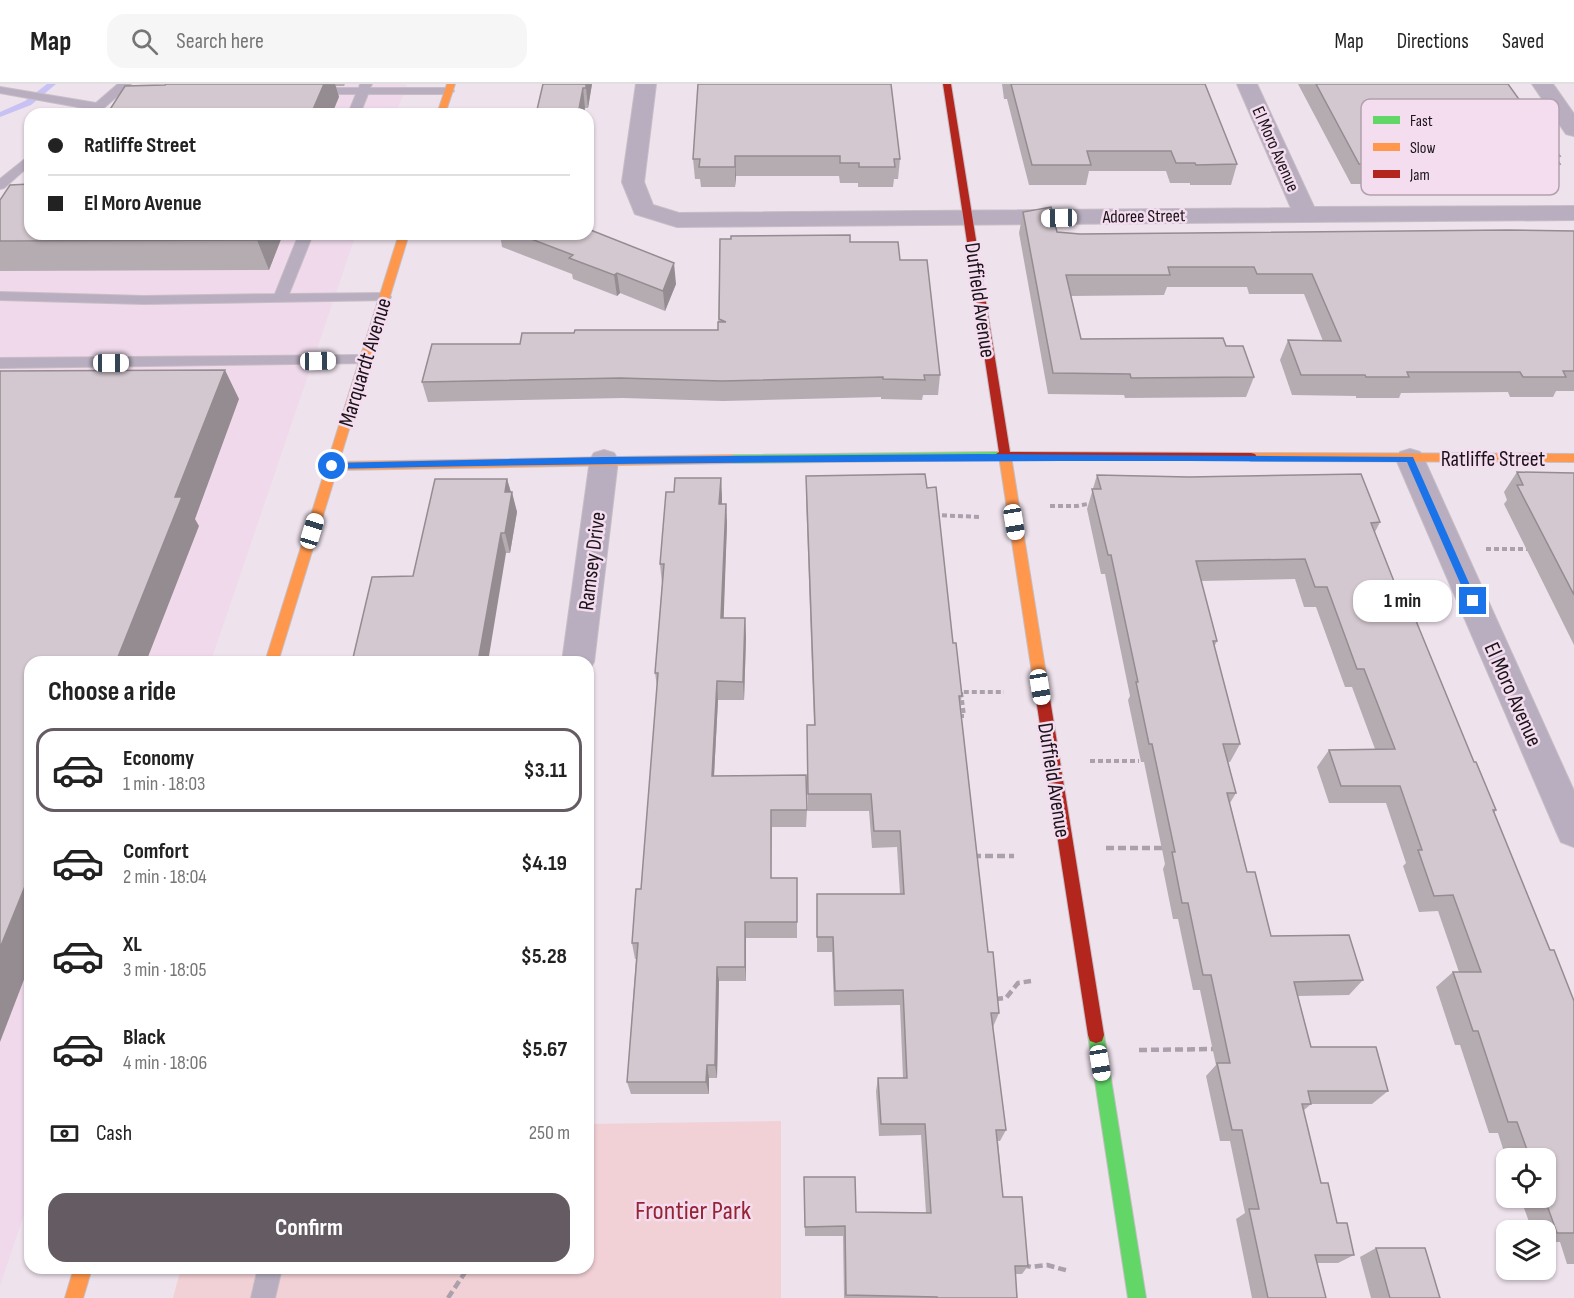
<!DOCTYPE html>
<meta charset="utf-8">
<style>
:root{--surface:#fff;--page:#f6f6f6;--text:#222;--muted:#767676;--line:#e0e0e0;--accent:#655b63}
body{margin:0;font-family:"Sofia Sans Condensed",sans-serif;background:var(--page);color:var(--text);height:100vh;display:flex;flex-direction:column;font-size:22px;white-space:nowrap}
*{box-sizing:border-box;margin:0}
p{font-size:20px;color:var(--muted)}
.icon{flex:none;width:33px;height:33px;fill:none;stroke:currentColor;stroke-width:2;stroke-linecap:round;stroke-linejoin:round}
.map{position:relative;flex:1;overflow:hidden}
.drawer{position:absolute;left:24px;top:572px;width:570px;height:618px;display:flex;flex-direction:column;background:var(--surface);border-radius:18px;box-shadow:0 2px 4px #0004}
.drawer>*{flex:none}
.hud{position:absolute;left:24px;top:24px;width:570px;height:132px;border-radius:18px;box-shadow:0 2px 4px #0004;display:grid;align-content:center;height:132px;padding:0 24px;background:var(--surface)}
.buttons{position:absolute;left:1496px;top:1064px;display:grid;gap:12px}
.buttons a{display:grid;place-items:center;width:60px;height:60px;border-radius:12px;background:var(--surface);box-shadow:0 2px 4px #0004;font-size:30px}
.end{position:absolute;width:27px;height:27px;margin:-14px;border:8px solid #1a73e8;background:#fff;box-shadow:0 0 0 3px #fff}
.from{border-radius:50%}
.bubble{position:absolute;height:42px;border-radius:18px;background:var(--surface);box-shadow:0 2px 4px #0004;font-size:20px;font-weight:700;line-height:42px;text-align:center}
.car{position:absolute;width:18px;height:36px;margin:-18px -9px;border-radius:8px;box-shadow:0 0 4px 2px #0007;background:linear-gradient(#fff 24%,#345 0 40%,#fff 0 76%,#345 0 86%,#fff 0)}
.hud b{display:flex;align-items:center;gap:21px;height:57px;font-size:22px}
.hud b+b{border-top:2px solid var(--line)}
.hud i{width:15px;height:15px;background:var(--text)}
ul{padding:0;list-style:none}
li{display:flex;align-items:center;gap:18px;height:84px;margin:0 12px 9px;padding:0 12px;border:3px solid transparent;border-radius:18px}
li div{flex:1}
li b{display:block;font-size:22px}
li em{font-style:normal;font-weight:700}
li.on{border-color:var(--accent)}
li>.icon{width:54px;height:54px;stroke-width:1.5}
h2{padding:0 24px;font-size:27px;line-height:72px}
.pay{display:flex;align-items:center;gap:15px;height:66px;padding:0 24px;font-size:22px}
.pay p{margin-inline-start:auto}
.button{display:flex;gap:12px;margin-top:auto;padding:12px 24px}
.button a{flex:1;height:69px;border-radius:18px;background:var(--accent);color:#fff;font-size:24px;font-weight:700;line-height:69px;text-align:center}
header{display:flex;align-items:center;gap:36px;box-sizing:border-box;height:84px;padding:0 30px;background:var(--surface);border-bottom:2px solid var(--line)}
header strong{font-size:28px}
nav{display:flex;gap:33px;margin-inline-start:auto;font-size:21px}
.search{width:420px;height:54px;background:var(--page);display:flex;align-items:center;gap:15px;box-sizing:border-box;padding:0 21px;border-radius:18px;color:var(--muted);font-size:22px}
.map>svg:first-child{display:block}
</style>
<header>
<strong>Map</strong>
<div class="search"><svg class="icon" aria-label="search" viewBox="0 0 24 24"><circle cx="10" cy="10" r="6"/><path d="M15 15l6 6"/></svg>Search here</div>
<nav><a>Map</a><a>Directions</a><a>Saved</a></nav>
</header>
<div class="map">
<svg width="1574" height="1214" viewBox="0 0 1574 1214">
<rect width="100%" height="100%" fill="#eee2ec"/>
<g fill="#efd9eb">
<path d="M141 0H407L396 30H107Z"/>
<path d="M30 99V150H356L211 577 30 578V1113L0 1202V126Z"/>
</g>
<path fill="#f2d1d6" d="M781 1037V1214H173L181 1184H588V1040Z"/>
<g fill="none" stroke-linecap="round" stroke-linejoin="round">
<path fill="#c8c2f4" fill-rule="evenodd" d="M47 0H56L31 21 0 33V28L25 17Z"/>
<defs>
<g id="lane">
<path d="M118 0H131L97 30H86L89 25 0 9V3L96 19Z"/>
<path d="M360 0H372L370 4H448L454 7 448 10H368L360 30H348L356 10H312L306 7 312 4H359Z"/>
<path d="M30 71V81L4 104 0 105V95Z"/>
<path d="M299 150H313L289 210 384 209 389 210 391 213 389 216 144 220 0 216V208L144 212 275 210Z"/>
<path d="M365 271 372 276 370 279 0 284V274Z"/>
<path d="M258 1184H282L275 1214H251Z"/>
</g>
<g id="street">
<path d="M636 0H656L644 98 653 121 679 129 1291 124 1237 0H1257L1314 123 1574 122V136L677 143 635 130 622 98Z"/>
<path d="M1532 0H1553L1574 30V52L1566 50Z"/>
<path d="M1410 365 1420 368 1424 375 1574 707V763L1561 758 1556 747 1396 375 1400 368Z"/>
<path d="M604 366 614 369 618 376 594 578 588 588V578H562L590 376 594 369Z"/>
</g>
<g id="fast">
<path d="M999 368 1005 372 999 376 732 379 726 375 732 371Z"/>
<path d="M1096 943 1102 945 1104 951 1146 1214H1128L1088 951 1090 945Z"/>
</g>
<g id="slow">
<path d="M447 0H455L445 30H437Z"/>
<path d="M399 150H409L339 378 732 371 738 375 732 379 337 386 278 578H265Z"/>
<path d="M1005 368 1011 372 1050 615 1048 619H1038L1036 615 999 372Z"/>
<path d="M1251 369 1574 370V378L1251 377 1245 373Z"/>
<path d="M74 1184H92L83 1214H65Z"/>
</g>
<g id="jam">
<path d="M943 0H951L1010 368 1251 369 1255 370 1257 373 1255 376 995 375 993 372 999 368Z"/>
<path d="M1043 609 1048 611 1050 615 1104 951 1102 957 1096 959 1090 957 1088 951 1036 615 1038 611Z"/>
</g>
</defs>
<use href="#lane" stroke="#c7bec5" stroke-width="2"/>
<use href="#street" stroke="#c7bec5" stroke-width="2"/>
<use href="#fast" stroke="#c7bec5" stroke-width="2"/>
<use href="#slow" stroke="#c7bec5" stroke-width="2"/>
<use href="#jam" stroke="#c7bec5" stroke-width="2"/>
<g stroke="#aaa1ad" stroke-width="4" stroke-dasharray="5 3" stroke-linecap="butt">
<path d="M1050 422H1077L1093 419"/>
<path d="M934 431 981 433"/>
<path d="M1486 465H1530"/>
<path d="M959 632H964L961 608H1004"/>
<path d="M1090 677H1139"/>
</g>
<g stroke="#aaa1ad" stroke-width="4.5" stroke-dasharray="8 4" stroke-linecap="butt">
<path d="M1106 764H1164"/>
<path d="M973 772H1014"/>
<path d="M995 915 1006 914 1018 899 1031 897"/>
<path d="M1139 966 1216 965"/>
<path d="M1023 1181 1031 1183 1047 1181 1069 1187"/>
<path d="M448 1214 468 1184"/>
</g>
<use href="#lane" fill="#b8aebf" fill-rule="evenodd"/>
<use href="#street" fill="#b8aebf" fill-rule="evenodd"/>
<use href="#fast" fill="#63d668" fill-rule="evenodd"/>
<use href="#slow" fill="#ff974d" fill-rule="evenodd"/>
<use href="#jam" fill="#b3261e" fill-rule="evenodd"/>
</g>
<g fill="#b5acb2">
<path d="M166 0H345L344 2H336L339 13 165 1Z"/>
<path d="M543 0H592L588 24H585Z"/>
<path d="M698 0 900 75 898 95H894L893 103H858V99H840L839 92H736L735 103H701L700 95H695L693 75Z"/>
<path d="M1002 0H1205L1237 80 1231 101H1190V99H1170L1166 87H1089L1086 101H1029L1007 15H1004Z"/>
<path d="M1298 0H1508L1560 72 1558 76 1560 80 1549 100H1351Z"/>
<path d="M0 116 283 150 269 186 0 187Z"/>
<path d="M1023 128 1057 148 1080 150 1574 147V307H1556L1553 313H1510L1508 308 1401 309 1399 314H1356V312L1292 311 1280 276 1288 256 1323 257 1304 210H1249L1247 203H1167L1164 211 1071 212 1081 255 1226 262 1254 293 1246 313 1125 314 1124 311 1048 310 1019 149Z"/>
<path d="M500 150H588L676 200 665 227 620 209 617 212 573 195 572 190 502 163Z"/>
<path d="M720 155 850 158 900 176 940 291 938 311H923L922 316 881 315V313L723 317 623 314 428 318 422 298 520 260 574 249 718 246Z"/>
<path d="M1517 388 1574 389V561L1504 420 1507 416 1504 408Z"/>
<path d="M1097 391 1380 438 1375 448 1408 533 1496 726 1494 729 1550 866 1574 917V1180H1567L1560 1158H1545V1146H1532L1520 1113H1545V1074H1506L1498 1049H1489L1460 961H1455L1436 903 1453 888H1459L1438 827 1419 828 1403 782 1406 779 1386 719H1329L1317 683 1329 666 1375 665 1352 603H1345L1316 523H1304L1295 495 1201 497 1217 557 1214 563 1240 660 1230 678H1228L1236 709 1230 719 1247 788 1271 852 1363 896 1349 911 1298 912 1311 963 1388 1007 1372 1020H1311L1303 1027 1321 1099 1337 1139 1354 1171 1338 1179H1317L1326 1214H1252L1236 1135 1245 1129 1230 1057H1220L1206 992 1216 981 1200 906H1193L1178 835H1173L1163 785 1165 780 1144 678H1141L1128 616 1130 612 1105 490H1101L1087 425Z"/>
<path d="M806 392 953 559 962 612 960 619 988 868 999 929 993 943 1006 1046 1000 1057H998L1003 1113 1028 1182 1022 1190H1015L1017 1214H844L843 1152H805L804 1093 856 1128 926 1129 921 1051 879 1052 876 1007 878 994H903L900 921 834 922 832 868H817V810H900L897 763 872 764 869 727H808L807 641H814L806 412Z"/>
<path d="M721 394 722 420H726L727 440 723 534H745L746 554 744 616H718L714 692 807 726 806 743H772L771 794H797V854H746V897H719L717 994H709V1010H631L627 998 636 875H635L632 859 641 805 657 602 655 589 662 500 660 480 674 408Z"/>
<path d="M507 395 517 428 510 469H506L413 492Z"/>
<path d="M1376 1164 1440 1214H1371L1360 1173Z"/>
</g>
<g fill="#948c91">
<path d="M324 0H335L339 13 332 30H311Z"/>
<path d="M586 0H592L588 24 586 4Z"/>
<path d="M583 4 585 24 584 30H578Z"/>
<path d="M735 72 736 92 735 103Z"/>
<path d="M259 150H283L269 186 257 156Z"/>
<path d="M674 179 676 200 665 227 663 207Z"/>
<path d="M617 189 620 209 617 212 614 191Z"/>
<path d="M225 286 239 315 195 435 199 442 146 578H116L175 413Z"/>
<path d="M721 394 722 414 721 440 719 420Z"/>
<path d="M507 395 512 412V408L517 428 510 469 505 449V408Z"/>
<path d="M726 420 727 440 723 554 721 534Z"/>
<path d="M501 449 506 469 488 578H478Z"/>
<path d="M745 534 746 554 744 616 743 598Z"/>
<path d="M717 597 718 616 713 710 712 692Z"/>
<path d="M30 790V880L0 958V864Z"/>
<path d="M745 838 746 854V897L745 883Z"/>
<path d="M717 883 719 897 717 994 715 981Z"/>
<path d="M707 981 709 994V1010L706 998Z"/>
</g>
<g fill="#d3c8cf" stroke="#948c91" stroke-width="1.5">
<path d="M166 0H324L311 30H107L125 2 165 1Z"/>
<path d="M543 0H586V4H583L578 30H536Z"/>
<path d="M698 0H891L900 75H894L895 83H859V79H840V72H735V83H699L700 75H693Z"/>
<path d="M1011 0H1205L1237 80 1196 81 1195 79H1176L1171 67H1087L1091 81H1032Z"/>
<path d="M1316 0H1508L1560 72H1555L1560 80H1359Z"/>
<path d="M30 100V150H259L257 156 0 157V116L10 101Z"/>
<path d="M1051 123 1057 148 1080 150 1509 146 1574 147V287H1563L1566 293H1523L1520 288H1407L1409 293H1366L1365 291H1301L1288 256 1341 257 1312 190H1257L1254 183H1168L1170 191H1066L1081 255 1223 254 1226 262H1243L1254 293 1131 294 1130 290 1053 289 1023 128Z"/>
<path d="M588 145 674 179 663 207 617 189 614 191 569 174 573 171 518 150H588Z"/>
<path d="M850 151V158H898L900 176H927L940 291H924L925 296 883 295V293L722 297 620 294 422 298 432 260H520L522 249H574L575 246H718V238H726L719 235 720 155H731V152Z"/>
<path d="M225 286 175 413H182L116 578H30V790L0 864V287Z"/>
<path d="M1517 388 1574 389V511L1517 401H1523Z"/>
<path d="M925 390 927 404 936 403 953 559H956L962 612H959L988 868H993L999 929H991L1006 1046H996L1003 1113H1022L1028 1182H1015L1017 1214H937V1213L846 1211 845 1142 805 1143 804 1093H855L856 1128 931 1129 925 1040H881L878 994H907L903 906 835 907 833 853H817V810H904L900 747H874L871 710H808L807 641H815L806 392Z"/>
<path d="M1361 390 1380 438 1371 439 1408 533 1414 532 1474 678H1476L1496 726H1493L1550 866H1554L1574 917V1149H1557L1544 1113H1545V1074H1530L1517 1038H1508L1478 947H1473L1453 888H1481L1453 811 1434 812 1418 766H1422L1400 702H1341L1329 666 1395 665 1364 585H1357L1327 503H1315L1305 475 1196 477 1217 557H1213L1240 660H1223L1236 709H1227L1247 788H1255L1271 852 1349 851 1363 896 1294 898 1311 963H1376L1388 1007H1308L1311 1020H1302L1321 1099H1328L1337 1139H1347L1354 1171H1315L1326 1214H1268L1249 1125H1259L1242 1046H1232L1217 979H1230L1211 891H1203L1188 819H1182L1172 768H1175L1152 660H1149L1136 598H1138L1111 471H1108L1092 405H1101L1097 391 1189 393Z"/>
<path d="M675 394H721L719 420H726L721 534H745L743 598 717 597 712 692 806 691 807 726H771V794H797V838H745V883H717L715 981H707L706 998H627L638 859H632L636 805H641L658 589H655L664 480H660L666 408H674Z"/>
<path d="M435 395H507L505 408H512L505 449H501L478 578H352L372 493 413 492Z"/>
<path d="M1376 1164H1425L1440 1214H1390Z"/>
</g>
<path fill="#1a73e8" d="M980 370 1413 373 1477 517 1473 520 1468 517 1407 378C1048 376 690 377 332 385L328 382 332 379 604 373Z"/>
<g text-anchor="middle" stroke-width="5" stroke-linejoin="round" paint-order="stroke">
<g font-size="18" fill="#1b1319" stroke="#f3ddef">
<text transform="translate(1276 65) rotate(66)" y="6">El Moro Avenue</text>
<text transform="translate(1144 132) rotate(-1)" y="6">Adoree Street</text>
</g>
<g font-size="22" fill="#1b1319" stroke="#f3ddef">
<text transform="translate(981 216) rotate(82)" y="8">Duffield Avenue</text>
<text transform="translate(364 278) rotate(-73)" y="8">Marquardt Avenue</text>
<text x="1493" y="382">Ratliffe Street</text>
<text transform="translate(591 477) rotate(-83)" y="8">Ramsey Drive</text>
<text transform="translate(1514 610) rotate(66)" y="8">El Moro Avenue</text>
<text transform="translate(1055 696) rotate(81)" y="8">Duffield Avenue</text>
</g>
<g font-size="27" fill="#972435" stroke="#f3ddef">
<text x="693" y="1135">Frontier Park</text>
</g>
</g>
<rect x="1361" y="15" width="198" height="96" rx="9" fill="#f3ddef" stroke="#b2a0af" stroke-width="1.5"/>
<rect x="1373" y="32" width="27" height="8" fill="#63d668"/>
<rect x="1373" y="59" width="27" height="8" fill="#ff974d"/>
<rect x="1373" y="86" width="27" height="8" fill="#b3261e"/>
<g font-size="16" fill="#1b1319">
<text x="1410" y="42">Fast</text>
<text x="1410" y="69">Slow</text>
<text x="1410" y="96">Jam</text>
</g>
</svg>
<div class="buttons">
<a><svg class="icon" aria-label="locate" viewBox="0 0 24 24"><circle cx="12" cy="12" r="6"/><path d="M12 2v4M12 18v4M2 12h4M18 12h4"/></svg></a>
<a><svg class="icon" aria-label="layers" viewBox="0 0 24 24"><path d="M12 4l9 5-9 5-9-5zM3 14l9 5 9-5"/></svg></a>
</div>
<i class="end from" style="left:332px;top:382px"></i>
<i class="end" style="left:1473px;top:517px"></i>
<div class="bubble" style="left:1353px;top:496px;width:99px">1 min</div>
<i class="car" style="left:1059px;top:134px;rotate:269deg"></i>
<i class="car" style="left:318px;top:277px;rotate:89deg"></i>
<i class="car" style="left:111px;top:279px;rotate:90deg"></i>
<i class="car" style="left:1014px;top:438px;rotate:171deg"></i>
<i class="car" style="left:312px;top:447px;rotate:17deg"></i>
<i class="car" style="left:1040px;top:603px;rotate:171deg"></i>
<i class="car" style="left:1100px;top:979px;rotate:171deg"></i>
<div class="hud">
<b><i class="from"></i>Ratliffe Street</b>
<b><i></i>El Moro Avenue</b>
</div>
<section class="drawer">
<h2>Choose a ride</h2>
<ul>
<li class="on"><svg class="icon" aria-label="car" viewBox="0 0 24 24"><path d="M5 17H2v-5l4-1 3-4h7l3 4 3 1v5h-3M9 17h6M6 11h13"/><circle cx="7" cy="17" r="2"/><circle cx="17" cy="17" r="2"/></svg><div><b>Economy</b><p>1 min · 18:03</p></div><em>$3.11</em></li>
<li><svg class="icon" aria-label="car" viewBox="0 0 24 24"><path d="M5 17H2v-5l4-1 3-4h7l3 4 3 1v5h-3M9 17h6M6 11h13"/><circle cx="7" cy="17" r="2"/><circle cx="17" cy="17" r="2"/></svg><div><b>Comfort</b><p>2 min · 18:04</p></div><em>$4.19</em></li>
<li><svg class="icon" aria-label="car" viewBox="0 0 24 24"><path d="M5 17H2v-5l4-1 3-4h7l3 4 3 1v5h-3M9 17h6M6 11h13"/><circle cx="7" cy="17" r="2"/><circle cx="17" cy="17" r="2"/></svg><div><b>XL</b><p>3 min · 18:05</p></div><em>$5.28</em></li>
<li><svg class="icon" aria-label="car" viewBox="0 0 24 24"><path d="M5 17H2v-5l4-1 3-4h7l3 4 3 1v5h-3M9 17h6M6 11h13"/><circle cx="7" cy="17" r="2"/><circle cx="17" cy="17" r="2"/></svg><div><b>Black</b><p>4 min · 18:06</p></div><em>$5.67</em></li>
</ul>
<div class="pay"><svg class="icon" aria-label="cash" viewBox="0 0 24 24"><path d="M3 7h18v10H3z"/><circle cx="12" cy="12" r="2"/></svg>Cash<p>250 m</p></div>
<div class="button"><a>Confirm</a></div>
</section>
</div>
